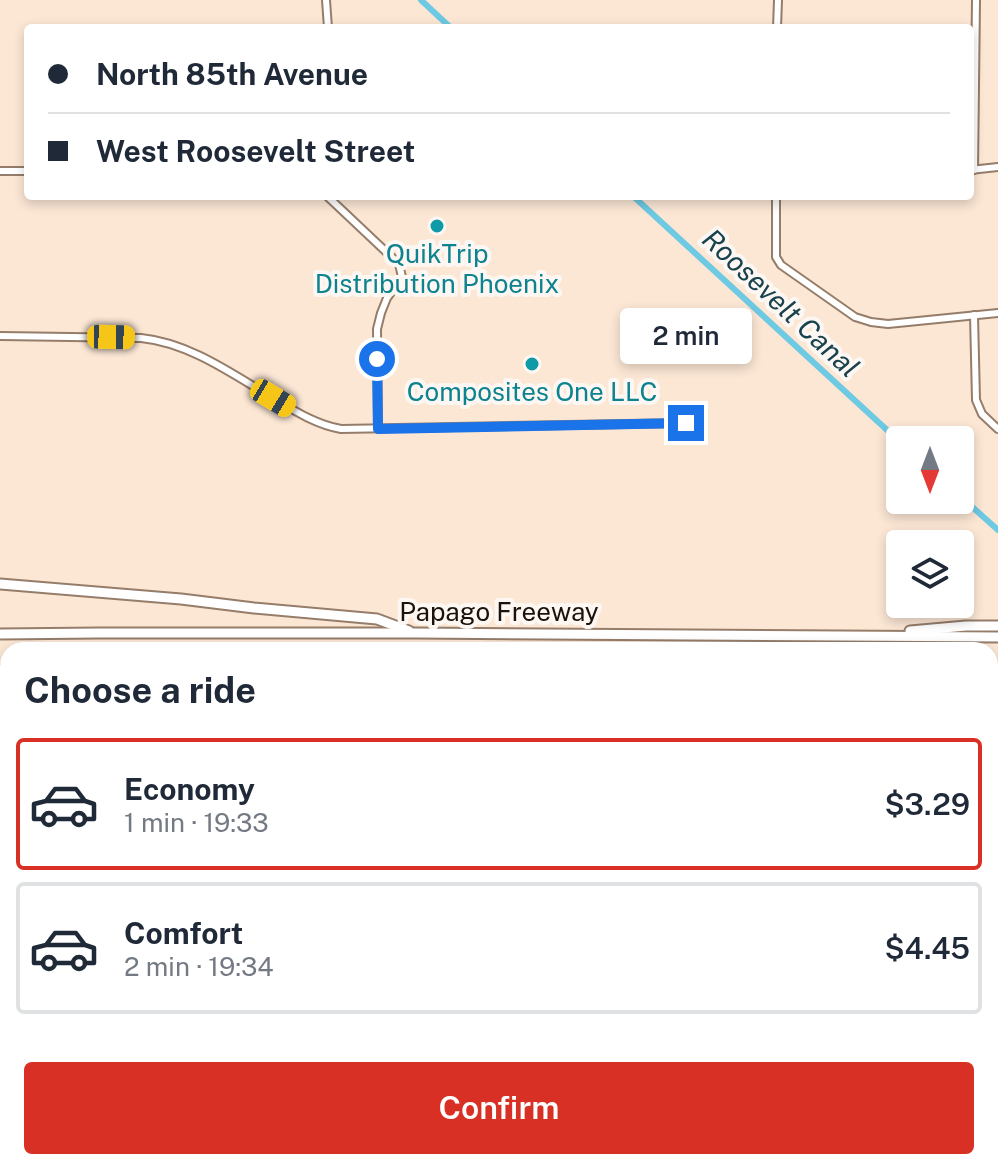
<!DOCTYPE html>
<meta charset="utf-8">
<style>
:root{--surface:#fff;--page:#f6f6f7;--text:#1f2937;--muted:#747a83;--line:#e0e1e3;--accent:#d93025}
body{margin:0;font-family:"Public Sans",sans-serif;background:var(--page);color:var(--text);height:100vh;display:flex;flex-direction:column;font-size:30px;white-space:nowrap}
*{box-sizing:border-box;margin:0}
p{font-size:26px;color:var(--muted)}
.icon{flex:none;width:44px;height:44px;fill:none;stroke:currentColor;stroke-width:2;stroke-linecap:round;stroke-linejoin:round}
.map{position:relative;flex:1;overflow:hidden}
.panel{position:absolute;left:0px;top:642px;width:998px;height:528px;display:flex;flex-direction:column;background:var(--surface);border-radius:24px 24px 0 0;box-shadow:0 4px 12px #0003}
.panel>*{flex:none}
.top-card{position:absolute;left:24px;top:24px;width:950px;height:176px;border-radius:8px;box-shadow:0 4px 12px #0003;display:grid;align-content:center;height:176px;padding:0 24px;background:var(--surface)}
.needle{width:52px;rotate:180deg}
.buttons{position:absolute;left:886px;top:426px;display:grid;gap:16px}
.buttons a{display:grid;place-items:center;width:88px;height:88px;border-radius:8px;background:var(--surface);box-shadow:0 4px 12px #0003;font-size:40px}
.end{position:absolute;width:36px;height:36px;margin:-18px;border:10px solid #1a73e8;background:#fff;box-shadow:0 0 0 4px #fff}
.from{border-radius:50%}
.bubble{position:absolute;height:56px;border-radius:8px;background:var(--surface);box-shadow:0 4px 12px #0003;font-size:26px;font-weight:600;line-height:56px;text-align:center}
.car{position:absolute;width:24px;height:48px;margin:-24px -12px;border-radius:10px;box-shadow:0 0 6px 2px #0007;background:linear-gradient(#f5c518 24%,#345 0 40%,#f5c518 0 76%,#345 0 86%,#f5c518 0)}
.top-card b{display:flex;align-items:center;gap:28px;height:76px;font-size:30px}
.top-card b+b{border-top:2px solid var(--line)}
.top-card i{width:20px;height:20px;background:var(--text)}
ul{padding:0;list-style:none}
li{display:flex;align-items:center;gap:24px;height:132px;margin:0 16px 12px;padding:0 8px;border:4px solid var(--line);border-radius:8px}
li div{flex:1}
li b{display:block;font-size:30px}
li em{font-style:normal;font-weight:600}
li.selected{border-color:var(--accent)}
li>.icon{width:72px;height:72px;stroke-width:1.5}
h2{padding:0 24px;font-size:36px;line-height:96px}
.button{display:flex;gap:16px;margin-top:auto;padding:16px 24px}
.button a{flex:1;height:92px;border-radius:8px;background:var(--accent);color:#fff;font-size:32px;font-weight:600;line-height:92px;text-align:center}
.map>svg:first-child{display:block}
</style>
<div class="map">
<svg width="998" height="1170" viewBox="0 0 998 1170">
<rect width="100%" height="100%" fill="#fce7d5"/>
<path fill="#fadabe" d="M990 944H998V1075L990 1076Z"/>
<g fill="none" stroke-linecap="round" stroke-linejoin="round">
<g stroke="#6ec9e2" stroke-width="2">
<path d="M990 742 998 743"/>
<path d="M4 754H8"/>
</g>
<g stroke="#6ec9e2" stroke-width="6">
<path d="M421 0 451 28"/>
<path d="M633 196 900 442"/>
<path d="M960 496 998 530"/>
</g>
<defs>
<g id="minor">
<path d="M326 0 328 28"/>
<path d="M777 28 778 0"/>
<path d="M970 170 998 167"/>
<path d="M974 170 976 0"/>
<path d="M0 171H28"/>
<path d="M327 196 399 264 402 277 387 298 381 313 377 329 378 429"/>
<path d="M776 196V257L781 265 855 317 871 322 888 324 998 313"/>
<path d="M974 315 976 400 982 414 998 429"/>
<path d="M0 336 141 338C191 343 235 376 278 401 298 413 318 425 341 429L686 423"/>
<path d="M0 833 8 834"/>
<path d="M0 840H8"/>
<path d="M990 1113H998"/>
<path d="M317 1162 321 1170"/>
<path d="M362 1162 367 1170"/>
<path d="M504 1162V1170"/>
<path d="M719 1162 738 1170"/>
<path d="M192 1170V1162"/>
<path d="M667 1170 669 1162"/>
<path d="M676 1170 678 1162"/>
<path d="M931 1170 932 1162"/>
</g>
<g id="major">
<path d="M990 936H998"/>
<path d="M0 955H8"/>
</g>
<g id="highway">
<path d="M0 584 181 599 254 608 377 619 409 631"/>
<path d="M910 631 966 626H998"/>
<path d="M0 634 99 633H415L998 637"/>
<path d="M0 670H8"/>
<path d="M990 683 998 686"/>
<path d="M0 720 8 719"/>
</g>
</defs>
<use href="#minor" stroke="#957d6a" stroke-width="10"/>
<use href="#major" stroke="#957d6a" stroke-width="12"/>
<use href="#highway" stroke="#957d6a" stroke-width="13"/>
<use href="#minor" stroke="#fff" stroke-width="6"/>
<use href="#major" stroke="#fff" stroke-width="8"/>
<use href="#highway" stroke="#fff" stroke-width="9"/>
</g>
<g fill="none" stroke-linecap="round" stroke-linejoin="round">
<path stroke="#1a73e8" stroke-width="10" d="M377 359 378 429 686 423"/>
</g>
<g fill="#0f9aa8" stroke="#fdf7f3" stroke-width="3">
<circle cx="437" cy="226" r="8"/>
<circle cx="532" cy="364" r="8"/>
</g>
<g text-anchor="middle" stroke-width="8" stroke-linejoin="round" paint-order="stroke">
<g font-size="26" fill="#0d838f" stroke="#fdf7f3">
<text x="437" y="263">QuikTrip<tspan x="437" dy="30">Distribution Phoenix</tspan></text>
<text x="532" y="401">Composites One LLC</text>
</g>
<g font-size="26" fill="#1a1109" stroke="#fdf7f3">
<text x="499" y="621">Papago Freeway</text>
</g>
<g font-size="28" font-style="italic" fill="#18424d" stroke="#fdf7f3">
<text transform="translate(781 303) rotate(43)" y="10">Roosevelt Canal</text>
</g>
</g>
</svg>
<div class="buttons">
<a><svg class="needle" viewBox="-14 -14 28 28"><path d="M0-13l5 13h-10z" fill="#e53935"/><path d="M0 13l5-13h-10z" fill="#747a83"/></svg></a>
<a><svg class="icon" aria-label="layers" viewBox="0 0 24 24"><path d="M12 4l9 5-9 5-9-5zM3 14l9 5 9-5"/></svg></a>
</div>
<i class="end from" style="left:377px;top:359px"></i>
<i class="end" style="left:686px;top:423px"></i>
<div class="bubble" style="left:620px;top:308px;width:132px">2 min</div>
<i class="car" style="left:111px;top:337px;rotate:91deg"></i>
<i class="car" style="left:273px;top:398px;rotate:121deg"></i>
<div class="top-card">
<b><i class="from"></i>North 85th Avenue</b>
<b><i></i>West Roosevelt Street</b>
</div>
<section class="panel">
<h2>Choose a ride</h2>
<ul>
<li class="selected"><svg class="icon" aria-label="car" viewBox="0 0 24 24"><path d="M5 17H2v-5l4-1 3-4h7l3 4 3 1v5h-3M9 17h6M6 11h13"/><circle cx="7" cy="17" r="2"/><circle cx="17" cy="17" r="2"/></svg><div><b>Economy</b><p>1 min · 19:33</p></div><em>$3.29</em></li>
<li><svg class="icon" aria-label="car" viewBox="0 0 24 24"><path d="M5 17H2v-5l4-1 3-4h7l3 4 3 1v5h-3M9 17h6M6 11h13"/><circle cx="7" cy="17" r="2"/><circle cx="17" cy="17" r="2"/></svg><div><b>Comfort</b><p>2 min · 19:34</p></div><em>$4.45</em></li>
</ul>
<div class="button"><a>Confirm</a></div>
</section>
</div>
